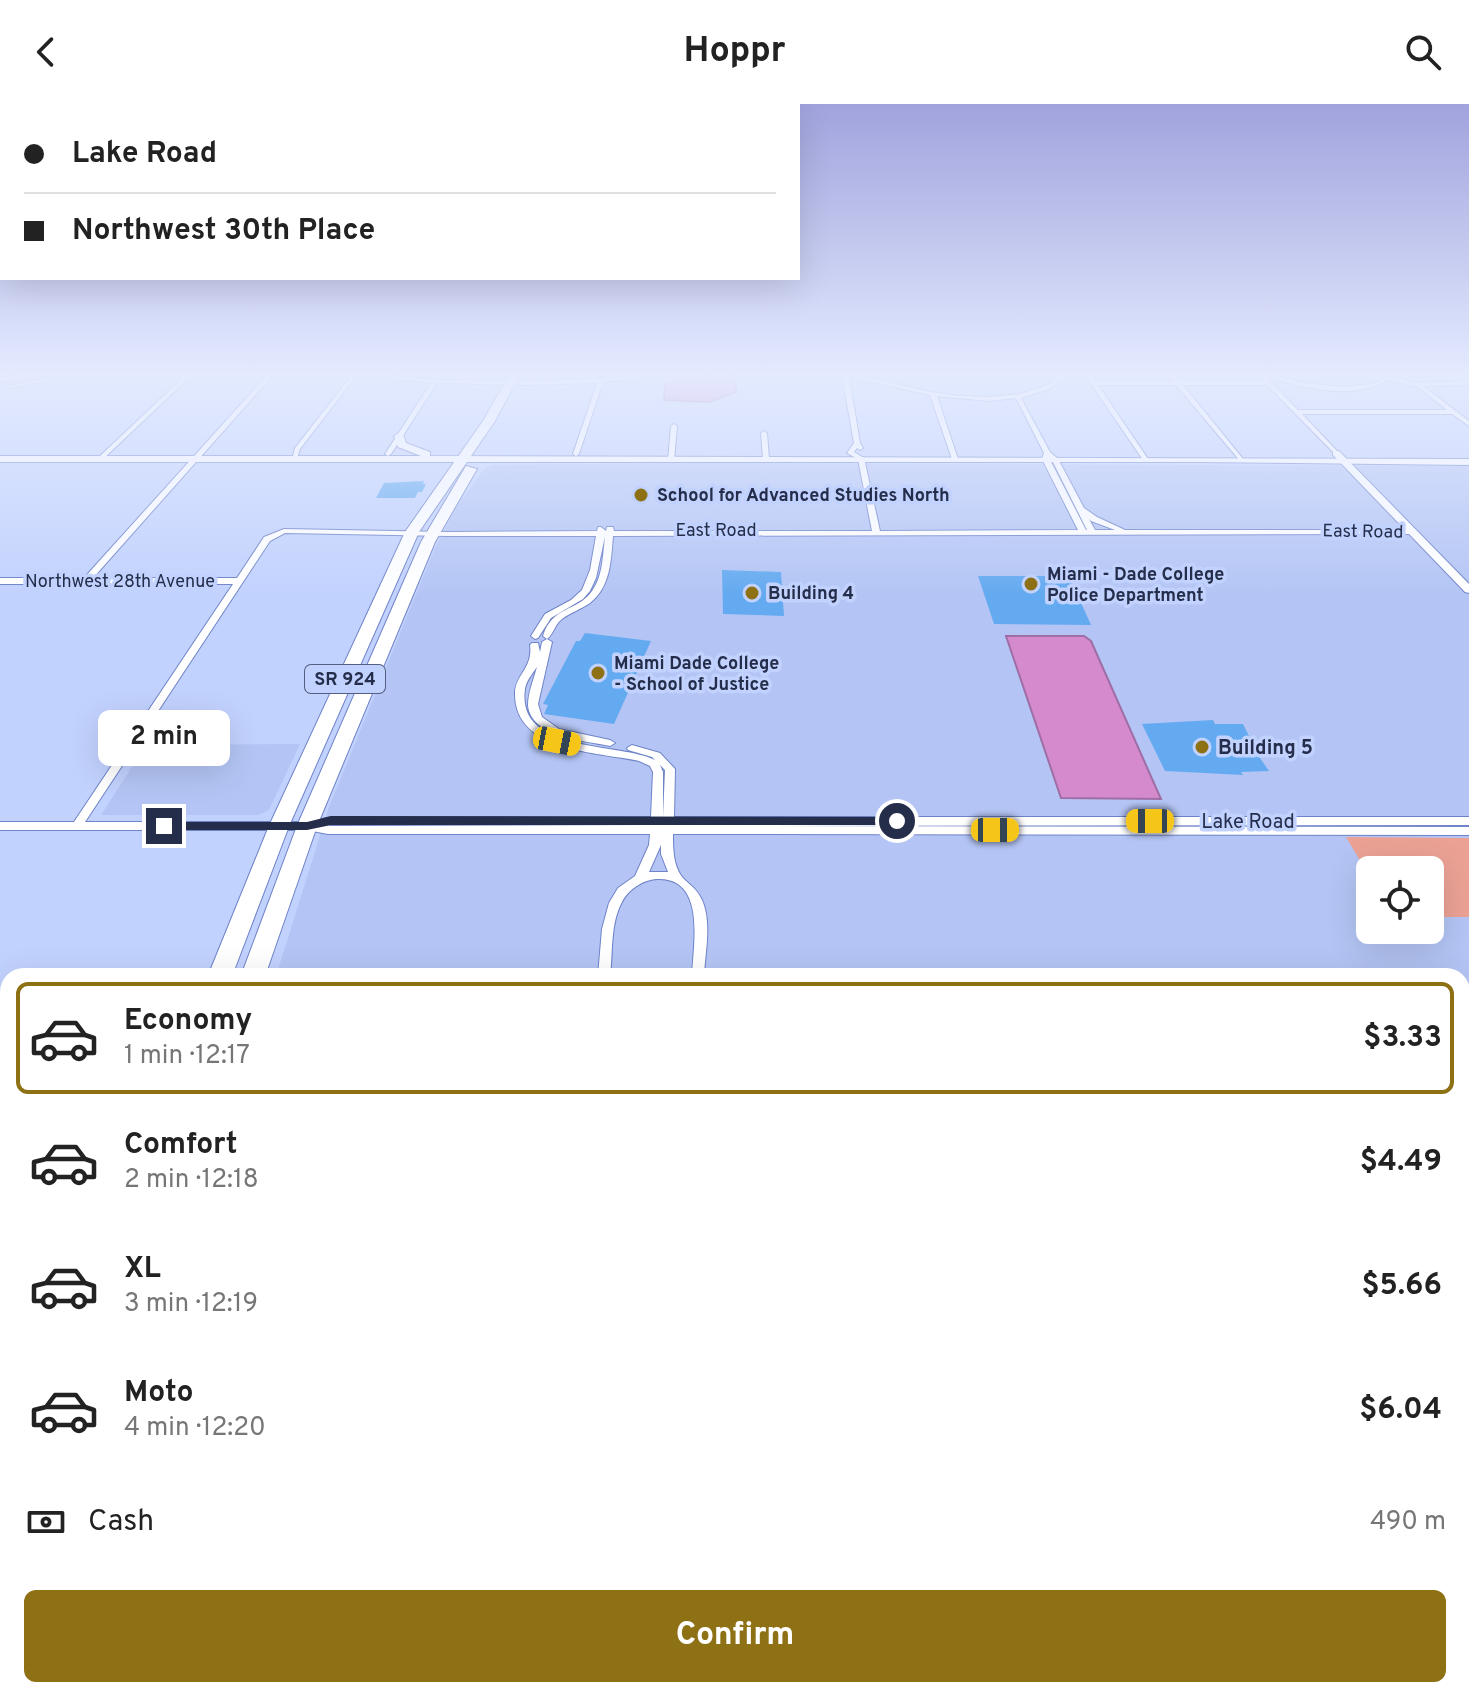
<!DOCTYPE html>
<meta charset="utf-8">
<style>
:root{--surface:#fff;--page:#f2f2f2;--text:#222;--muted:#767676;--line:#e0e0e0;--accent:#8e7115}
body{margin:0;font-family:Overpass,sans-serif;background:var(--page);color:var(--text);height:100vh;display:flex;flex-direction:column;font-size:30px;white-space:nowrap}
*{box-sizing:border-box;margin:0}
p{font-size:26px;color:var(--muted)}
.icon{flex:none;width:44px;height:44px;fill:none;stroke:currentColor;stroke-width:2;stroke-linecap:round;stroke-linejoin:round}
.map{position:relative;flex:1;overflow:hidden}
.details{position:absolute;left:0px;top:864px;width:1470px;height:730px;display:flex;flex-direction:column;background:var(--surface);border-radius:24px 24px 0 0;box-shadow:0 8px 32px #0002}
.details>*{flex:none}
.top-card{position:absolute;left:0px;top:0px;width:800px;height:176px;box-shadow:0 8px 32px #0002;display:grid;align-content:center;height:176px;padding:0 24px;background:var(--surface)}
.buttons{position:absolute;left:1356px;top:752px;display:grid;gap:16px}
.buttons a{display:grid;place-items:center;width:88px;height:88px;border-radius:12px;background:var(--surface);box-shadow:0 8px 32px #0002;font-size:40px}
.end{position:absolute;width:36px;height:36px;margin:-18px;border:10px solid #242d4a;background:#fff;box-shadow:0 0 0 4px #fff}
.from{border-radius:50%}
.bubble{position:absolute;height:56px;border-radius:12px;background:var(--surface);box-shadow:0 8px 32px #0002;font-size:26px;font-weight:700;line-height:56px;text-align:center}
.car{position:absolute;width:24px;height:48px;margin:-24px -12px;border-radius:10px;box-shadow:0 0 6px 2px #0007;background:linear-gradient(#f5c518 24%,#345 0 40%,#f5c518 0 76%,#345 0 86%,#f5c518 0)}
.top-card b{display:flex;align-items:center;gap:28px;height:76px;font-size:30px}
.top-card b+b{border-top:2px solid var(--line)}
.top-card i{width:20px;height:20px;background:var(--text)}
ul{padding:14px 0 0;list-style:none}
li{display:flex;align-items:center;gap:24px;height:112px;margin:0 16px 12px;padding:0 8px;border:4px solid transparent;border-radius:12px}
li div{flex:1}
li b{display:block;font-size:30px}
li em{font-style:normal;font-weight:700}
li.selected{border-color:var(--accent)}
li>.icon{width:72px;height:72px;stroke-width:1.5}
.pay{display:flex;align-items:center;gap:20px;height:88px;padding:0 24px;font-size:30px}
.pay p{margin-inline-start:auto}
.action{display:flex;gap:16px;margin-top:auto;padding:16px 24px}
.action a{flex:1;height:92px;border-radius:12px;background:var(--accent);color:#fff;font-size:32px;font-weight:700;line-height:92px;text-align:center}
header{display:flex;justify-content:space-between;align-items:center;height:104px;padding:0 24px;background:var(--surface);font-size:36px;font-weight:700}
.map>svg:first-child{display:block}
</style>
<header><svg class="icon" aria-label="back" viewBox="0 0 24 24"><path d="M15 5l-7 7 7 7"/></svg>Hoppr<svg class="icon" aria-label="search" viewBox="0 0 24 24"><circle cx="10" cy="10" r="6"/><path d="M15 15l6 6"/></svg></header>
<div class="map">
<svg width="1469" height="1593" viewBox="0 0 1469 1593">
<rect width="100%" height="100%" fill="#c2d2fe"/>
<g fill="#b4c5f5" fill-rule="evenodd">
<path d="M705 359 1469 362V1095H1462V872H276L329 703 435 444 456 404 484 365 492 361ZM1370 766H1430V826H1370Z"/>
<path d="M300 640 269 706 258 711H101L146 641Z"/>
<path d="M1462 1152H1469V1593H0V1561L8 1541V1586H1462Z"/>
</g>
<path fill="#eba295" d="M1346 733 1469 734V813H1430V766H1370V773Z"/>
<g fill="#d48acd" stroke="#9f6ea6" stroke-width="2">
<path d="M719 268H735L736 288 709 298 664 296 665 280Z"/>
<path d="M1006 532H1084L1091 537 1161 695 1061 694Z"/>
</g>
<g fill="none" stroke-linecap="round" stroke-linejoin="round">
<path fill="#d48acd" fill-rule="evenodd" d="M68 268H80L0 281V277Z"/>
</g>
<g fill="#64aaf0">
<path d="M424 377 423 380H426L422 388H418L415 394H376L384 379Z"/>
<path d="M722 466 781 468 784 512 723 510Z"/>
<path d="M978 472H1069L1091 521 994 520Z"/>
<path d="M585 529 651 537 614 620 544 610 548 601 543 600 576 537H580Z"/>
<path d="M1213 616 1215 620H1243L1250 634H1246L1269 667 1241 668 1243 671 1165 667 1142 620Z"/>
</g>
<g fill="none" stroke-linecap="round" stroke-linejoin="round">
<defs>
<g id="street">
<path d="M34 268H41L30 274 0 277V273L29 270Z"/>
<path d="M87 268H99L9 284 6 282Z"/>
<path d="M189 268H195L102 356H98V354Z"/>
<path d="M270 268H276L93 474H237L264 433 284 425 448 428 597 427 598 423H601L606 427 607 423H613L614 427H872L858 355 847 349 854 339 842 271 835 268H847L925 287 958 292 989 293 1020 290 1045 282 1068 268H1074L1049 285 1021 294 1050 348 1058 355 1084 404 1097 413 1125 426H1412L1416 428 1412 430 613 432C611 455 611 483 590 499 582 505 571 508 562 515 554 521 554 530 547 535L543 532C552 502 577 508 592 487 603 472 603 450 605 432L596 474 590 487 583 495 551 514 538 534 535 535 531 532 545 510 571 496 582 486 590 466 596 432H448L285 429 270 437 85 718H309L331 713H651L653 668 650 662 639 657C597 648 513 648 515 588 516 570 533 564 530 541L532 539H538L540 548 542 538 547 535 552 538 538 600 542 613 559 625 610 636 615 639 610 642C586 637 530 633 528 601 528 589 534 574 537 563 533 569 526 577 525 585 516 650 619 638 655 656L652 653 628 646 627 644 632 641 660 649 675 665 674 713H1469V721L674 722 1469 723V731L673 730C673 744 673 761 682 773 690 782 696 783 702 796 712 819 705 848 704 872H692C693 842 707 773 657 775 642 776 628 786 622 798 610 820 613 849 610 872H598L602 825 609 799 618 784 635 772 649 741 650 730H328L307 726H0V718H74L233 480H0V474H84ZM849 273 930 291 952 355 955 357 958 355 937 292 989 297 1016 294 1044 349 1042 355 1078 426 880 427 864 354 854 348 857 344 860 346 863 344 860 339ZM1049 354 1052 356 1087 426H1086ZM1089 415 1091 417 1115 426H1095ZM660 661 665 666 663 713V668ZM331 721H650L327 722ZM661 730V750L668 768H649L661 741Z"/>
<path d="M344 268H358L436 276 526 277 600 275 677 268 656 273 603 278 579 350 576 352 573 350 597 279 526 281 437 279 391 350 388 352 385 350 431 279 357 271 300 345 296 357H292L295 344 352 271Z"/>
<path d="M1083 268H1089L1095 277H1173L1166 268H1172L1180 277H1264L1260 273 1262 272 1253 268H1261L1305 279 1342 283 1373 280 1388 272 1414 279 1469 277V281L1423 282 1469 317V322L1452 310H1302L1338 348 1339 349 1336 351 1267 281H1183L1243 355 1244 356 1241 358 1176 281H1098L1148 355 1145 357 1143 356ZM1266 273C1306 284 1351 297 1389 276L1418 283 1447 306H1298Z"/>
<path d="M674 320 677 322 674 356 671 358 668 356 671 322Z"/>
<path d="M764 327 767 329 769 355 766 357 763 355 761 329Z"/>
<rect x="636" y="1586" width="22" height="7"/>
<path d="M1240 1586H1262L1264 1593H1242Z"/>
</g>
<g id="secondary">
<path d="M1333 347H1339L1469 480V489L1465 488 1333 351Z"/>
<rect x="0" y="1094" width="8" height="20"/>
<rect x="1462" y="1096" width="7" height="20"/>
<rect x="0" y="1119" width="8" height="20"/>
<rect x="1462" y="1125" width="7" height="22"/>
</g>
<path id="primary" d="M399 329 403 330 406 339 430 348V352L1469 355V361L1196 358H0V352H421L398 343 394 332Z"/>
<g id="highway">
<path d="M511 268H521L495 317 419 428 289 722 232 872H208L269 722 405 428 483 317Z"/>
<path d="M466 362 477 365 435 438 317 722 265 872H241L297 722 421 438Z"/>
<path d="M8 1358V1407L0 1410V1361Z"/>
<path d="M8 1473V1525L0 1528V1476Z"/>
</g>
</defs>
<use href="#street" stroke="#6e83c8" stroke-width="2"/>
<use href="#secondary" stroke="#6e83c8" stroke-width="2"/>
<use href="#primary" stroke="#6e83c8" stroke-width="2"/>
<use href="#highway" stroke="#6e83c8" stroke-width="2"/>
<use href="#street" fill="#fff" fill-rule="evenodd"/>
<use href="#secondary" fill="#fff" fill-rule="evenodd"/>
<use href="#primary" fill="#fff" fill-rule="evenodd"/>
<use href="#highway" fill="#fff" fill-rule="evenodd"/>
<g stroke="#4a5576" stroke-width="5" stroke-dasharray="19 9" stroke-linecap="butt">
<path d="M1462 1328 1469 1343"/>
<path d="M1462 1376 1469 1392"/>
<path d="M692 1586V1593"/>
<path d="M309 1593 311 1586"/>
<path d="M334 1593 335 1586"/>
</g>
</g>
<linearGradient id="sky" x2="0" y2="1"><stop stop-color="#a0a3dd"/><stop offset="0.55" stop-color="#e4ebff"/><stop offset="1" stop-color="#e4ebff" stop-opacity="0"/></linearGradient>
<rect width="1469" height="491" fill="url(#sky)"/>
<path fill="#242d4a" d="M331 712 897 713 903 717 897 721H331L307 726H164L158 722 164 718H307Z"/>
<g fill="#8e7115" stroke="#c2d2fe" stroke-width="3">
<circle cx="641" cy="391" r="8"/>
<circle cx="1031" cy="480" r="8"/>
<circle cx="752" cy="489" r="8"/>
<circle cx="598" cy="569" r="8"/>
<circle cx="1202" cy="643" r="8"/>
</g>
<g text-anchor="middle" stroke-width="7" stroke-linejoin="round" paint-order="stroke">
<g font-size="18" font-weight="bold" fill="#242d4a" stroke="#c2d2fe" text-anchor="start">
<text x="657" y="397">School for Advanced Studies North</text>
<text x="1047" y="476">Miami - Dade College<tspan x="1047" dy="21">Police Department</tspan></text>
<text x="768" y="495">Building 4</text>
<text x="614" y="565">Miami Dade College<tspan x="614" dy="21">- School of Justice</tspan></text>
</g>
<g font-size="18" fill="#242d4a" stroke="#c2d2fe">
<text x="716" y="432">East Road</text>
<text transform="translate(1363 427) rotate(1)" y="6">East Road</text>
<text x="120" y="483">Northwest 28th Avenue</text>
</g>
<rect fill="#c2d2fe" stroke="#535e80" stroke-width="2" x="305" y="561" width="80" height="28" rx="6"/>
<g font-size="18" font-weight="bold" fill="#242d4a">
<text x="345" y="581">SR 924</text>
</g>
<g font-size="20" font-weight="bold" fill="#242d4a" stroke="#c2d2fe" text-anchor="start">
<text x="1218" y="650">Building 5</text>
</g>
<g font-size="20" fill="#242d4a" stroke="#c2d2fe">
<text x="1248" y="724">Lake Road</text>
</g>
</g>
</svg>
<div class="buttons">
<a><svg class="icon" aria-label="locate" viewBox="0 0 24 24"><circle cx="12" cy="12" r="6"/><path d="M12 2v4M12 18v4M2 12h4M18 12h4"/></svg></a>
</div>
<i class="end from" style="left:897px;top:717px"></i>
<i class="end" style="left:164px;top:722px"></i>
<div class="bubble" style="left:98px;top:606px;width:132px">2 min</div>
<i class="car" style="left:557px;top:637px;rotate:101deg"></i>
<i class="car" style="left:1150px;top:717px;rotate:270deg"></i>
<i class="car" style="left:995px;top:726px;rotate:90deg"></i>
<div class="top-card">
<b><i class="from"></i>Lake Road</b>
<b><i></i>Northwest 30th Place</b>
</div>
<section class="details">
<ul>
<li class="selected"><svg class="icon" aria-label="car" viewBox="0 0 24 24"><path d="M5 17H2v-5l4-1 3-4h7l3 4 3 1v5h-3M9 17h6M6 11h13"/><circle cx="7" cy="17" r="2"/><circle cx="17" cy="17" r="2"/></svg><div><b>Economy</b><p>1 min · 12:17</p></div><em>$3.33</em></li>
<li><svg class="icon" aria-label="car" viewBox="0 0 24 24"><path d="M5 17H2v-5l4-1 3-4h7l3 4 3 1v5h-3M9 17h6M6 11h13"/><circle cx="7" cy="17" r="2"/><circle cx="17" cy="17" r="2"/></svg><div><b>Comfort</b><p>2 min · 12:18</p></div><em>$4.49</em></li>
<li><svg class="icon" aria-label="car" viewBox="0 0 24 24"><path d="M5 17H2v-5l4-1 3-4h7l3 4 3 1v5h-3M9 17h6M6 11h13"/><circle cx="7" cy="17" r="2"/><circle cx="17" cy="17" r="2"/></svg><div><b>XL</b><p>3 min · 12:19</p></div><em>$5.66</em></li>
<li><svg class="icon" aria-label="car" viewBox="0 0 24 24"><path d="M5 17H2v-5l4-1 3-4h7l3 4 3 1v5h-3M9 17h6M6 11h13"/><circle cx="7" cy="17" r="2"/><circle cx="17" cy="17" r="2"/></svg><div><b>Moto</b><p>4 min · 12:20</p></div><em>$6.04</em></li>
</ul>
<div class="pay"><svg class="icon" aria-label="cash" viewBox="0 0 24 24"><path d="M3 7h18v10H3z"/><circle cx="12" cy="12" r="2"/></svg>Cash<p>490 m</p></div>
<div class="action"><a>Confirm</a></div>
</section>
</div>
